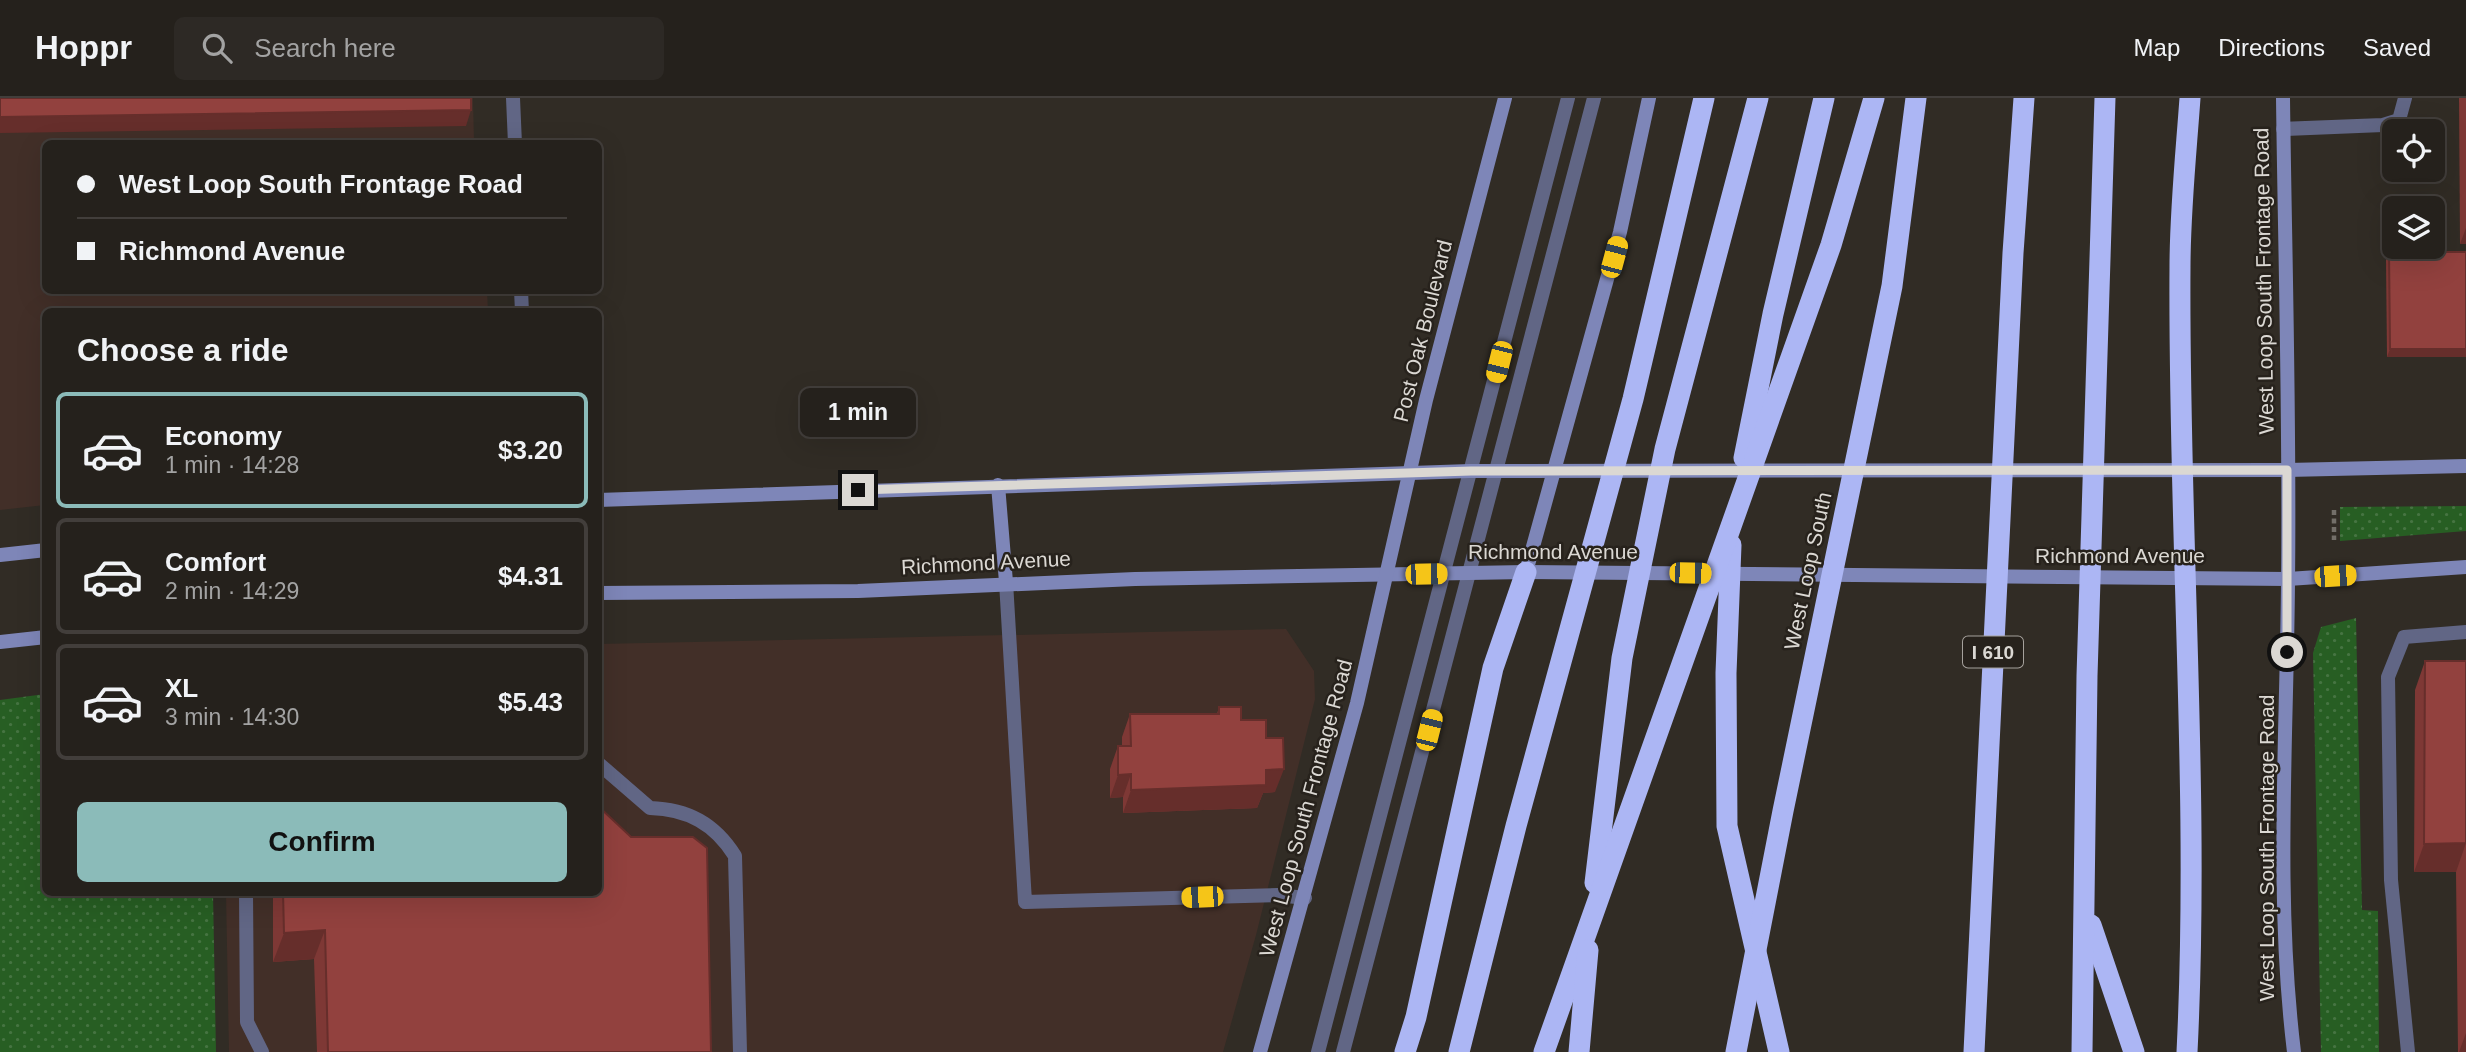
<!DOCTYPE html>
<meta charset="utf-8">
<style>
:root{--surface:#25211c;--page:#2d2925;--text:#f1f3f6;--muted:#a3a3a3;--line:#423e3b;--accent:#8bbbb9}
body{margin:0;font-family:Arial,sans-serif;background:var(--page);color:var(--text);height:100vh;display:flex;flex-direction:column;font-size:26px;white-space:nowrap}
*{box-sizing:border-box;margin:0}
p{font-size:23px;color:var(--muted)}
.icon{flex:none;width:38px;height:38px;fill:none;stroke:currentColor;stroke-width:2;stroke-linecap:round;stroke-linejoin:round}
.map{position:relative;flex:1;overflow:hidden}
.sheet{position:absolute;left:42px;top:210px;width:560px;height:588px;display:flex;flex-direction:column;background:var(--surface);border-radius:10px;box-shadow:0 7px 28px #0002,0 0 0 2px var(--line)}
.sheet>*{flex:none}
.hud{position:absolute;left:42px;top:42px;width:560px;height:154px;border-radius:10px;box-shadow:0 7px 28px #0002,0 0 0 2px var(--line);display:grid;align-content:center;height:154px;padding:0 35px;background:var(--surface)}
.tools{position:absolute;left:2382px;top:21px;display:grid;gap:14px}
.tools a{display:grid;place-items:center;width:63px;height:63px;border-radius:10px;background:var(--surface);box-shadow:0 7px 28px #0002,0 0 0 2px var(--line);font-size:35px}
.end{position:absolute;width:32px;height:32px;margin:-16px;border:9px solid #dbd8d3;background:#111;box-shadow:0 0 0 4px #111}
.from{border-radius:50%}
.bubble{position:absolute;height:49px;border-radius:10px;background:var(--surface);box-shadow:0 7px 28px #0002,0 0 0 2px var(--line);font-size:23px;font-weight:600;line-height:49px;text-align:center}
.car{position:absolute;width:21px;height:42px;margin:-21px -10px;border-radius:9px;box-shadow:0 0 5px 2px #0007;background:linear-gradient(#f5c518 24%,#345 0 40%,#f5c518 0 76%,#345 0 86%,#f5c518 0)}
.hud b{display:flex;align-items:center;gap:24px;height:66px;font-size:26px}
.hud b+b{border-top:2px solid var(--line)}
.hud i{width:18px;height:18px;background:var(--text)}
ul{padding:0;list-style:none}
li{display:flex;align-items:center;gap:21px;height:116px;margin:0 14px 10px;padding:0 21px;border:4px solid var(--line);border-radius:10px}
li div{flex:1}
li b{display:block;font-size:26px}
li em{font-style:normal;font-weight:600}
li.current{border-color:var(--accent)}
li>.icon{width:63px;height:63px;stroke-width:1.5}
h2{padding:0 35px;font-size:32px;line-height:84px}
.action{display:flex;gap:14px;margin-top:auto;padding:14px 35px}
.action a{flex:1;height:80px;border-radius:10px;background:var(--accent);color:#111;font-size:28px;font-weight:600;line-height:80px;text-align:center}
header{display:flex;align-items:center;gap:42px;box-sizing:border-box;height:98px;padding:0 35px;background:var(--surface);border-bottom:2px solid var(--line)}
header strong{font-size:33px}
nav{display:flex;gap:38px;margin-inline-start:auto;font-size:24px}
.search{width:490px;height:63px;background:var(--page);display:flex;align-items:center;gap:18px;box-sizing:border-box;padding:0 24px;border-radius:10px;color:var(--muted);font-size:26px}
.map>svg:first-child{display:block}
</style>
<header>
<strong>Hoppr</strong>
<div class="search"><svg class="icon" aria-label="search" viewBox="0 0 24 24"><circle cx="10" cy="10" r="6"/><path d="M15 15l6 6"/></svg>Search here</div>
<nav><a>Map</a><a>Directions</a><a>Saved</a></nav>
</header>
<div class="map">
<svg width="2466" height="954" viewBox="0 0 2466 954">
<defs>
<pattern id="grass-dots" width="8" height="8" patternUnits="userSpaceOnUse" patternTransform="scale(1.75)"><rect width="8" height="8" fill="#275e23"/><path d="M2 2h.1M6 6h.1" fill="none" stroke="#467442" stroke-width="1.8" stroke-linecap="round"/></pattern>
</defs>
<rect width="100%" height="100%" fill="#312c25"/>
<g fill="#422f28">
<path d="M0 0H473L474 45 46 46V192H487L488 213 46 214 45 407 0 412Z"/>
<path d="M1286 531 1314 573 1315 601 1256 837 1223 954H229L226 795 598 794 599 546Z"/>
</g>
<g fill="url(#grass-dots)">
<path d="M2466 408V433L2340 443V409Z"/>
<path d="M2356 520 2362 812 2378 813 2379 954H2321L2313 555 2321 529Z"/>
<path d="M45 596 46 794 213 795 216 954H0V602Z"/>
</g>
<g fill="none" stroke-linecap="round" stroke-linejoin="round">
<path stroke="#736f69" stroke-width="4.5" stroke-dasharray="5 3.5" stroke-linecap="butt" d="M2334 412V442"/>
<g stroke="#616685" stroke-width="14">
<path d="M513 0 515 46"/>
<path d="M2283 31 2383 27 2399 22 2405 0"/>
<path d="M521 192 522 214"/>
<path d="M1006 484 1025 804 1278 797 1305 800"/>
<path d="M598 665 650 710C688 711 715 726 735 758L740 954"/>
<path d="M246 794 247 924 262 954"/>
<path d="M1318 954 1568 0"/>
<path d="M1343 954 1594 0"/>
<path d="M2408 954 2391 782 2388 579 2404 539 2466 534"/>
</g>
<g stroke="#7e86b8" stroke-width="14">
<path d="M2283 0C2285 161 2290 322 2288 483 2287 639 2275 798 2294 954"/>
<path d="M998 387 1006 484"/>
<path d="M598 402 1470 373 2287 372 2466 368"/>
<path d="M0 457 46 452"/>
<path d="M1526 474 1620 134 1649 0"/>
<path d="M598 495 858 493 1135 481 1526 474 2288 481 2466 469"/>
<path d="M0 544 46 539"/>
<path d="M1260 954 1357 605 1426 302 1505 0"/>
</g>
<g stroke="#acb6f4" stroke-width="21">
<path d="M1744 360 1773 216 1824 0"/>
<path d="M1731 447 1726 575 1727 728 1779 954"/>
<path d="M1595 785 1622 560 1665 351 1758 0"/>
<path d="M2091 827 2134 954"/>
<path d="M1405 954 1416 919 1493 570 1526 474"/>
<path d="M1459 954 1516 728 1633 301 1704 0"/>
<path d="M1544 954 1831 147 1874 0"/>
<path d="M1579 954 1588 852"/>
<path d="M1736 954 1783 713 1892 188 1916 0"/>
<path d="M1974 954 2013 155 2024 0"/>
<path d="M2082 954 2087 578 2105 0"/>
<path d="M2187 954C2200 693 2178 431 2180 169 2180 113 2186 56 2190 0"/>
</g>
</g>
<g fill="#7e3835">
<path d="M2459 0H2466V146H2460Z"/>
<path d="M2389 154H2466V259H2387L2386 162Z"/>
<path d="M2425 563H2466V954H2458L2456 774H2414L2415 592Z"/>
<path d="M1219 609 1241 622 1266 640 1275 694 1263 695 1257 710 1123 715V699L1110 700V671L1118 648H1122V639L1130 616H1217Z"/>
<path d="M273 794H598L711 954H317L314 861 273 864Z"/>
</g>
<g fill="#662e2b">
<path d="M471 12 466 28 0 35V19Z"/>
<path d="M2466 130V146H2460Z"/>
<path d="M2390 251H2466V259H2387Z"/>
<path d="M1284 671 1275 694 1263 695 1257 710 1123 715 1131 692 1266 672Z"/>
<path d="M1131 676 1123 699 1110 700 1118 677Z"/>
<path d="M2466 745 2456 774H2414L2424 746Z"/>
<path d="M325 832 314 861 273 864 284 835Z"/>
<path d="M2466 935V954H2459Z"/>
</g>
<g fill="#92413e" stroke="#662e2b" stroke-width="2">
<path d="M0 0H471V12L0 19Z"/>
<path d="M2389 154H2466V251H2390Z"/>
<path d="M2425 563H2466V745L2424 746Z"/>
<path d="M1219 609H1241V622H1266V640H1283L1284 671 1266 672V687L1131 692V676L1118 677V648H1131L1130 616H1219Z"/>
<path d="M598 708 631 739H693L707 750 711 954H328L325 832 284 835 283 794H598Z"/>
</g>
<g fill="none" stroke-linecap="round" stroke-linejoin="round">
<path stroke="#dbd8d3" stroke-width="9" d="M858 392 1471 373 2287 372V554"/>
</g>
<g text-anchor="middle" stroke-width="5" stroke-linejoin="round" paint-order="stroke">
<rect fill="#27221c" stroke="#a5a19c" stroke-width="2" x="1963" y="538.5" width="60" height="31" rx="5"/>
<g font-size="19" font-weight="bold" fill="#dbd8d3">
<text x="1993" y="561">I 610</text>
</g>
<g font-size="21" fill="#dbd8d3" stroke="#27221c">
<text transform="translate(2264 183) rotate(-91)" y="7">West Loop South Frontage Road</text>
<text transform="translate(1423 233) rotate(-76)" y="7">Post Oak Boulevard</text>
<text x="1553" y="461">Richmond Avenue</text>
<text x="2120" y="465">Richmond Avenue</text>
<text transform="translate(986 465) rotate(-3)" y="7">Richmond Avenue</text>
<text transform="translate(1808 473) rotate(-78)" y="7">West Loop South</text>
<text transform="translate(1306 710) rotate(-75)" y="7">West Loop South Frontage Road</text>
<text transform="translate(2267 750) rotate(-90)" y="7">West Loop South Frontage Road</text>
</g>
</g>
</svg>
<div class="tools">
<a><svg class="icon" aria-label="locate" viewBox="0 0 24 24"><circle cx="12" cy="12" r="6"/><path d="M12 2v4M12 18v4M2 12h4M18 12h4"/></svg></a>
<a><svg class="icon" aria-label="layers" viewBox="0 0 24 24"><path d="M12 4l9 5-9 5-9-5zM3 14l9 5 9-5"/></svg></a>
</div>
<i class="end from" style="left:2287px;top:554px"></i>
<i class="end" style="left:858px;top:392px"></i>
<div class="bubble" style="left:800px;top:290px;width:116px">1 min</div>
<i class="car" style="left:1614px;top:159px;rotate:15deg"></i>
<i class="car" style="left:1499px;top:264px;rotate:194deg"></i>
<i class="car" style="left:1690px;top:475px;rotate:91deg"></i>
<i class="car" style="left:1426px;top:476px;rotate:89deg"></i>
<i class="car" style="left:2335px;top:478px;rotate:86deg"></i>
<i class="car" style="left:1429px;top:632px;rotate:14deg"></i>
<i class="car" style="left:1202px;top:799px;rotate:268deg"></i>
<div class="hud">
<b><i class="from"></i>West Loop South Frontage Road</b>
<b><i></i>Richmond Avenue</b>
</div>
<section class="sheet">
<h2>Choose a ride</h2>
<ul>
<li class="current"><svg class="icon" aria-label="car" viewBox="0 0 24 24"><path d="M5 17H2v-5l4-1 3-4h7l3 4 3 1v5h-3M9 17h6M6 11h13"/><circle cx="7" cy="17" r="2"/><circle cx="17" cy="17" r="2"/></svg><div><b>Economy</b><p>1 min · 14:28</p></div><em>$3.20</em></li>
<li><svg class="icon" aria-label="car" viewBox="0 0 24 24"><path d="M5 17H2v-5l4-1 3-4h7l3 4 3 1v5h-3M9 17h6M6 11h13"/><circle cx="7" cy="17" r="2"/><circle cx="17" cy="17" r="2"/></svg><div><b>Comfort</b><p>2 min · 14:29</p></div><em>$4.31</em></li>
<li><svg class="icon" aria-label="car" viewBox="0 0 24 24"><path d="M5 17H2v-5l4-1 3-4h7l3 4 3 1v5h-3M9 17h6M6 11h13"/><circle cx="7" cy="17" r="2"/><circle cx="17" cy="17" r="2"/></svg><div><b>XL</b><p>3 min · 14:30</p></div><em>$5.43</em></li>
</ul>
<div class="action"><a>Confirm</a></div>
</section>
</div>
